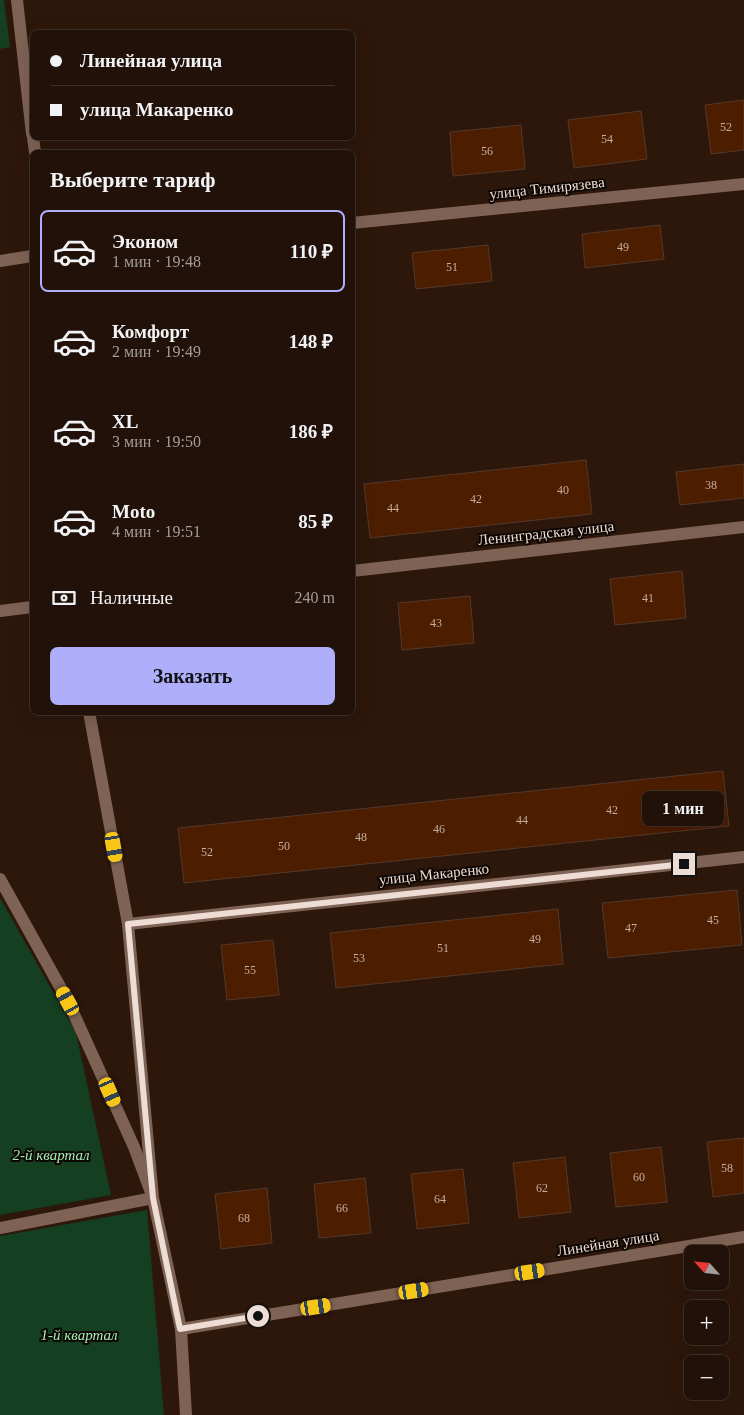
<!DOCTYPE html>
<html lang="ru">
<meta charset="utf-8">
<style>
:root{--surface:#221108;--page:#2a1a12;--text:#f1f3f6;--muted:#a29d9c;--line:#3f3129;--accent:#afaefa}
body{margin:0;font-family:"Times New Roman",serif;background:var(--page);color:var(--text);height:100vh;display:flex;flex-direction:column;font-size:19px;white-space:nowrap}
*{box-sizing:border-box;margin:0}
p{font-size:16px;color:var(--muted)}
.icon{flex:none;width:28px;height:28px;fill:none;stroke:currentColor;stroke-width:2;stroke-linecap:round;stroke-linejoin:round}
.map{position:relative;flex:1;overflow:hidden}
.sheet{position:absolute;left:30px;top:150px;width:325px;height:565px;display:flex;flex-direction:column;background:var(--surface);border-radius:8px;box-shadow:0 5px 20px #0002,0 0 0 1px var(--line)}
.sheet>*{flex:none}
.hud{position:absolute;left:30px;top:30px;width:325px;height:110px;border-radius:8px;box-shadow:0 5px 20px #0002,0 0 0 1px var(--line);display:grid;align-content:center;height:110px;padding:0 20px;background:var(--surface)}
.needle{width:32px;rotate:297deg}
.buttons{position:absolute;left:684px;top:1245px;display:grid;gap:10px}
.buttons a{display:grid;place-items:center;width:45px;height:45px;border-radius:8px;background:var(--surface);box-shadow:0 5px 20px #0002,0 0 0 1px var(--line);font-size:25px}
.end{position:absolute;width:22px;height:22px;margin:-11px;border:6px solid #edddd5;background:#111;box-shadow:0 0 0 2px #111}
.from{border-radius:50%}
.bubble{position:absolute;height:35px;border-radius:8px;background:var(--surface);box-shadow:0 5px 20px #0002,0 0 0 1px var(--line);font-size:16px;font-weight:700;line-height:35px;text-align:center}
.car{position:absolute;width:15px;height:30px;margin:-15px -8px;border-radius:6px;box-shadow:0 0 4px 1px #0007;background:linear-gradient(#f5c518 24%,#345 0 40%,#f5c518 0 76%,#345 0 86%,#f5c518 0)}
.hud b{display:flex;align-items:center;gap:18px;height:48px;font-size:19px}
.hud b+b{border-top:1px solid var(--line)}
.hud i{width:12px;height:12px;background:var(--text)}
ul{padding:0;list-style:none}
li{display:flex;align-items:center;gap:15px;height:82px;margin:0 10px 8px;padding:0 10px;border:2px solid transparent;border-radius:8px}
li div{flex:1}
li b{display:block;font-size:19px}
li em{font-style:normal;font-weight:700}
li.active{border-color:var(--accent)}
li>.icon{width:45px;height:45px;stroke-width:1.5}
h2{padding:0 20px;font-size:22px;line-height:60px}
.pay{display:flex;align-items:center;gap:12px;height:55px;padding:0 20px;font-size:19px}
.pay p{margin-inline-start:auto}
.primary-button{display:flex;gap:10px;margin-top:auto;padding:10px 20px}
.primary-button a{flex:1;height:58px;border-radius:8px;background:var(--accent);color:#111;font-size:20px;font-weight:700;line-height:58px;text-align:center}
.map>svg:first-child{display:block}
</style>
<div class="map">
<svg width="744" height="1415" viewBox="0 0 744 1415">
<rect width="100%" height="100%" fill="#2d170b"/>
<g fill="#153f21">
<path d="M0 0H4L10 47 0 49Z"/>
<path d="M0 898 76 1033 111 1195 0 1215Z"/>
<path d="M147 1210 164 1415H0V1236Z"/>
</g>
<g fill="#4d1d00" stroke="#52392c">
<path d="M744 100V150L711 154 705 105Z"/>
<path d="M641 111 647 159 574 168 568 120Z"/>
<path d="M521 125 525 169 453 176 450 132Z"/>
<path d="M660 225 664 259 585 268 582 234Z"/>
<path d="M488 245 492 281 416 289 412 253Z"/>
<path d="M586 460 592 514 370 538 364 484Z"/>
<path d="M744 464V498L680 505 676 472Z"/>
<path d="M682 571 686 618 615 625 610 579Z"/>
<path d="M470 596 474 643 402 650 398 603Z"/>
<path d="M723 771 729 826 184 883 178 828Z"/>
<path d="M737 890 742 945 608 958 602 903Z"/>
<path d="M558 909 563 964 336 988 330 933Z"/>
<path d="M273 940 279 995 227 1000 221 945Z"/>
<path d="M744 1138V1193L713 1197 707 1142Z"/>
<path d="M661 1147 667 1202 616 1207 610 1153Z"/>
<path d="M565 1157 571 1212 519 1218 513 1163Z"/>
<path d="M463 1169 469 1223 417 1229 411 1174Z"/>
<path d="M365 1178 371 1233 319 1238 314 1184Z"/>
<path d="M267 1188 272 1243 221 1249 215 1194Z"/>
</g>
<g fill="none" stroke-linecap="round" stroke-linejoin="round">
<g stroke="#7e6355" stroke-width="12">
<path d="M17 0 32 134"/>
<path d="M33 138 35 152"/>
</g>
<g stroke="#7e6355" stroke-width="12">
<path d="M352 223 744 184"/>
<path d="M0 261 32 256"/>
<path d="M352 571 744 527"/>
<path d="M0 611 32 607"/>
<path d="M89 712 128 924 153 1198 181 1329 186 1415"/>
<path d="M0 879 68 1001 134 1147 153 1198 0 1228"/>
<path d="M128 924 744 857"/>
<path d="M181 1329 744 1237"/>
</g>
</g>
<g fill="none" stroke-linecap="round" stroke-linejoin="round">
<path stroke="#edddd5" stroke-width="6" d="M258 1316 180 1329 153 1198 128 924 684 864"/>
</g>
<g text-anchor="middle" stroke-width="4" stroke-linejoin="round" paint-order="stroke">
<g font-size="12" fill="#c5ada0">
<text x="726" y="131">52</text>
<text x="607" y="143">54</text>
<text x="487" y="155">56</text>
<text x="623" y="251">49</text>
<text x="452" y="271">51</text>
<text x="711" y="489">38</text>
<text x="563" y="494">40</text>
<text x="476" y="503">42</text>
<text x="393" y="512">44</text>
<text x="648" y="602">41</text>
<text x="436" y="627">43</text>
<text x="612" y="814">42</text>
<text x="522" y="824">44</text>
<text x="439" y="833">46</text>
<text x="361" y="841">48</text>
<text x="284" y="850">50</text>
<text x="207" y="856">52</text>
<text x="713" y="924">45</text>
<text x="631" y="932">47</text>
<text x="535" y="943">49</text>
<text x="443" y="952">51</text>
<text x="359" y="962">53</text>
<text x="250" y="974">55</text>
<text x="727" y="1172">58</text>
<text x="639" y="1181">60</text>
<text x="542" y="1192">62</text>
<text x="440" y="1203">64</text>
<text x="342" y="1212">66</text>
<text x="244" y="1222">68</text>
</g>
<g font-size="15" fill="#edddd5" stroke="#0e0603">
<text transform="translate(547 188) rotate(-6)" y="5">улица Тимирязева</text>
<text transform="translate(546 533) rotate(-6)" y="5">Ленинградская улица</text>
<text transform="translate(434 874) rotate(-6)" y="5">улица Макаренко</text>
<text transform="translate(608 1243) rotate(-9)" y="5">Линейная улица</text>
</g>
<g font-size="15" font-style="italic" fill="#a2efb2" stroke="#0e0603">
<text x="51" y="1160">2-й квартал</text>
<text x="79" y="1340">1-й квартал</text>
</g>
</g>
</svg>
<div class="buttons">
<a><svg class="needle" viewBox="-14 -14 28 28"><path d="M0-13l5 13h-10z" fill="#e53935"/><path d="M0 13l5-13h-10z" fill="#a29d9c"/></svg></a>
<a>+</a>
<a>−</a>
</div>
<i class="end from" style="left:258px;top:1316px"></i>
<i class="end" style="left:684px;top:864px"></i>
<div class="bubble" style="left:642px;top:791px;width:82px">1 мин</div>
<i class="car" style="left:114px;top:847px;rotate:170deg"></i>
<i class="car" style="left:68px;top:1001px;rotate:331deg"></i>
<i class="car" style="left:110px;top:1092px;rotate:156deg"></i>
<i class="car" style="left:530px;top:1272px;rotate:81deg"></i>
<i class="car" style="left:414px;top:1291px;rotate:81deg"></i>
<i class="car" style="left:316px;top:1307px;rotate:81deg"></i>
<div class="hud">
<b><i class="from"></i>Линейная улица</b>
<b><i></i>улица Макаренко</b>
</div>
<section class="sheet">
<h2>Выберите тариф</h2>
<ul>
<li class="active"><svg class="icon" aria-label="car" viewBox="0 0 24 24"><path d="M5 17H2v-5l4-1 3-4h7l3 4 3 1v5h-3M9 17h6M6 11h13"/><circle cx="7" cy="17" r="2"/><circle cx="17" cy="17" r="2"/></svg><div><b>Эконом</b><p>1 мин · 19:48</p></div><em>110 ₽</em></li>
<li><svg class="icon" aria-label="car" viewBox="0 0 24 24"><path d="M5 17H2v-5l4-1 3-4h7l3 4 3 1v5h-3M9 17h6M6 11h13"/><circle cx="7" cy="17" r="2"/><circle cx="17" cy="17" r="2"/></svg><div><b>Комфорт</b><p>2 мин · 19:49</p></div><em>148 ₽</em></li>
<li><svg class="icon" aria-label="car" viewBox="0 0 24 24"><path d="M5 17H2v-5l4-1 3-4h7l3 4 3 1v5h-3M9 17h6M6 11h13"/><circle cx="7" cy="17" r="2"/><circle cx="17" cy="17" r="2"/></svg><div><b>XL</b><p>3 мин · 19:50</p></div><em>186 ₽</em></li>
<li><svg class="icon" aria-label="car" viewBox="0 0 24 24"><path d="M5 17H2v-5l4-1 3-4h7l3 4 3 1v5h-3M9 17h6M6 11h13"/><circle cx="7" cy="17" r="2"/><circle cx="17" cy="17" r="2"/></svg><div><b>Moto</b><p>4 мин · 19:51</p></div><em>85 ₽</em></li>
</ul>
<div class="pay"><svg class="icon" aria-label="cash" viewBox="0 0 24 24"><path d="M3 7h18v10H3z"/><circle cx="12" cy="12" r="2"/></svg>Наличные<p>240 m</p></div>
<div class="primary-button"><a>Заказать</a></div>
</section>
</div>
